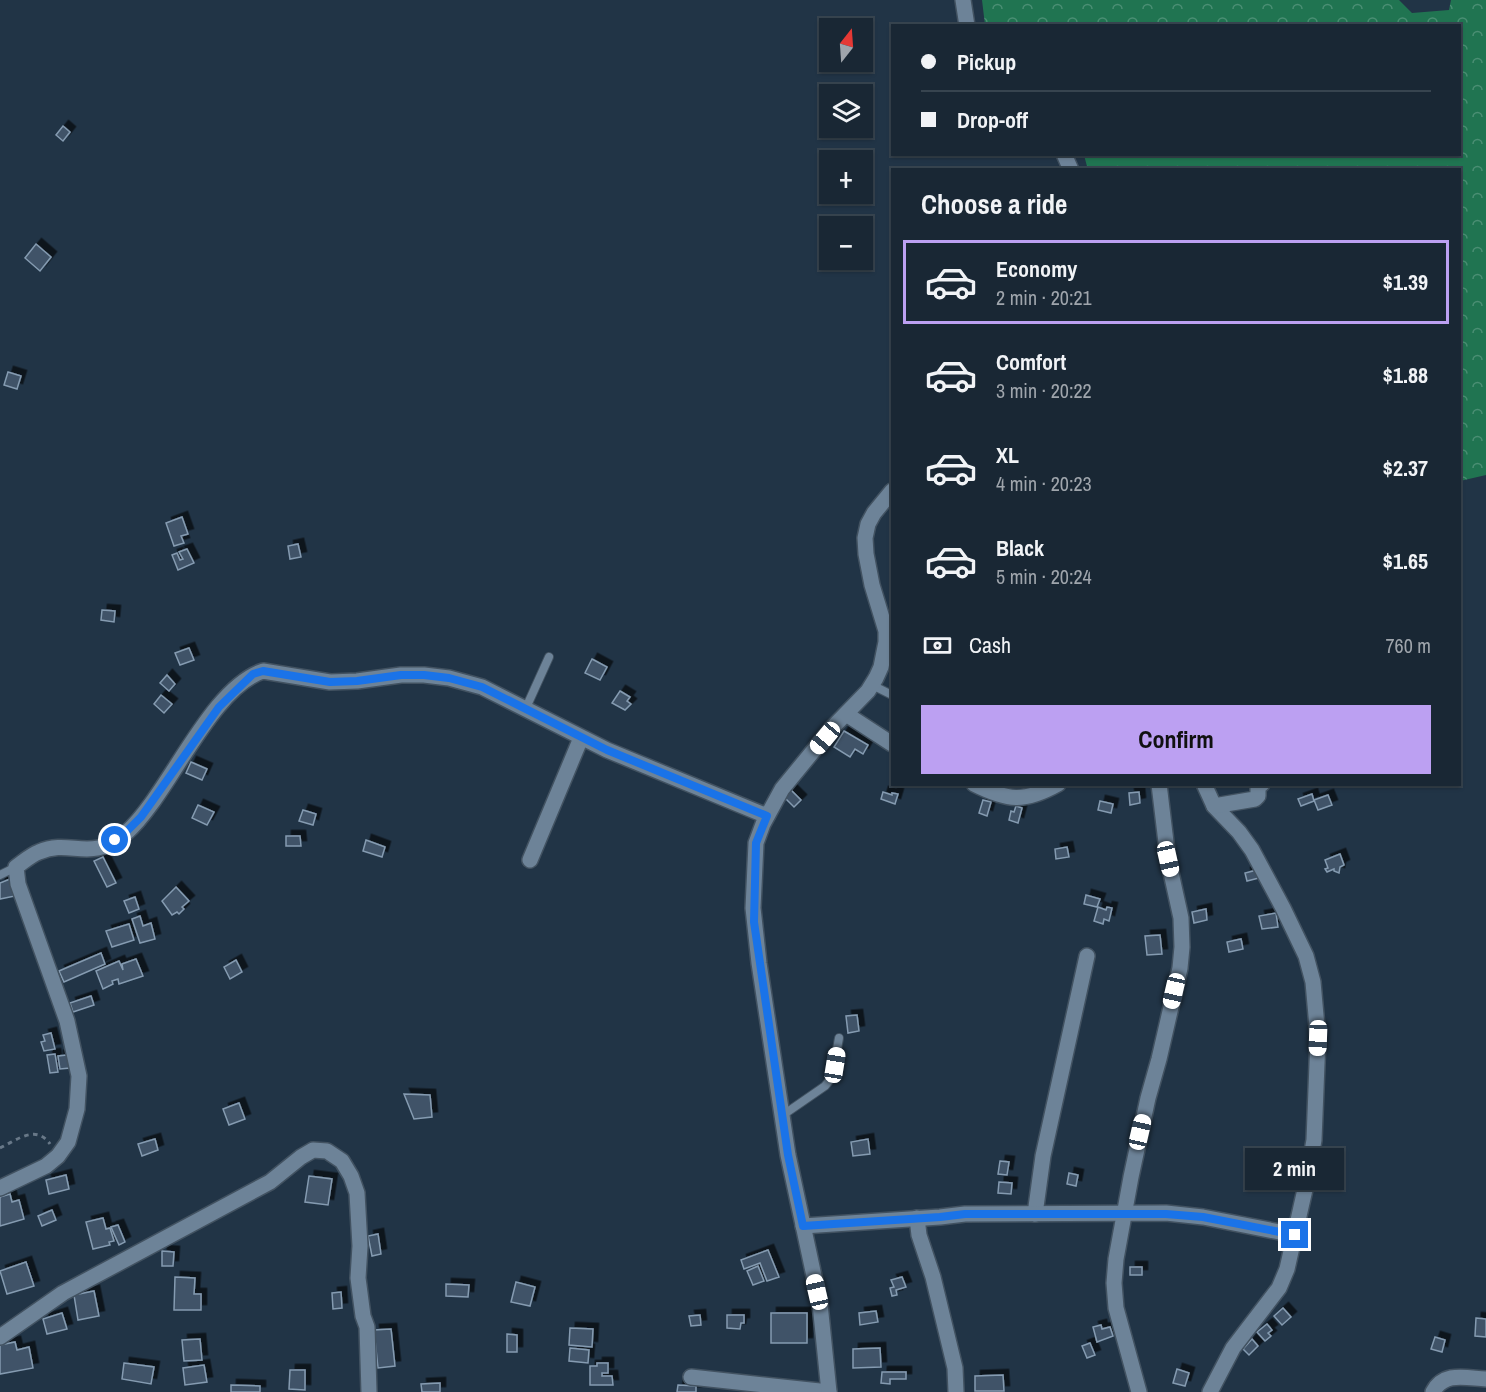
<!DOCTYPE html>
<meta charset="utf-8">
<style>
:root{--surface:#192734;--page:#222f3c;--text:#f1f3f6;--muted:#9fa5ac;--line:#37444f;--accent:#bca0f2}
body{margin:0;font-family:"Archivo Narrow",sans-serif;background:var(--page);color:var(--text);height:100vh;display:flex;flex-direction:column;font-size:22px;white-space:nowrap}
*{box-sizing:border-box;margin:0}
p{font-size:20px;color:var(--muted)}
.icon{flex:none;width:33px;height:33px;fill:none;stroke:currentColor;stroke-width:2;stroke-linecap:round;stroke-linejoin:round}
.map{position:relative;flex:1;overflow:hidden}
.drawer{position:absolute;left:891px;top:168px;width:570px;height:618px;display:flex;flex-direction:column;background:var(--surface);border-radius:0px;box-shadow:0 2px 4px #0004,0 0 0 2px var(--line)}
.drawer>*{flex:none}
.banner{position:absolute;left:891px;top:24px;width:570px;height:132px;border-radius:0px;box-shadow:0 2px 4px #0004,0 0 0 2px var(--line);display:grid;align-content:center;height:132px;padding:0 30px;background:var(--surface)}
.needle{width:39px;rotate:17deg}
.controls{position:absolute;left:819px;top:18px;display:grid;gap:12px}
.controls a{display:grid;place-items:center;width:54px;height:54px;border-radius:0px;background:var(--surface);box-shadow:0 2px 4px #0004,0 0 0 2px var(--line);font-size:30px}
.end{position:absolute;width:27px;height:27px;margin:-14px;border:8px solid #1a73e8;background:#fff;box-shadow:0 0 0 3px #fff}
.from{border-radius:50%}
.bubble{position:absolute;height:42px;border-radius:0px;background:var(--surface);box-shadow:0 2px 4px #0004,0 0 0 2px var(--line);font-size:20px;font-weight:700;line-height:42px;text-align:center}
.car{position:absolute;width:18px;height:36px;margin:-18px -9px;border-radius:8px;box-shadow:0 0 4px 2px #0007;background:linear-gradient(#fff 24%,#345 0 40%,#fff 0 76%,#345 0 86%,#fff 0)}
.banner b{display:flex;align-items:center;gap:21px;height:57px;font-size:22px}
.banner b+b{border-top:2px solid var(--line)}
.banner i{width:15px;height:15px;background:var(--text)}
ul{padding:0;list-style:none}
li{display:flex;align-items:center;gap:18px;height:84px;margin:0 12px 9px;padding:0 18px;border:3px solid transparent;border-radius:0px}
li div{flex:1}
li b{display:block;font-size:22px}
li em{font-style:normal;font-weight:700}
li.active{border-color:var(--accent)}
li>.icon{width:54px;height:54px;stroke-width:1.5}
h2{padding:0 30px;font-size:27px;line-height:72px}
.pay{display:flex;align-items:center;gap:15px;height:66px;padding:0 30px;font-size:22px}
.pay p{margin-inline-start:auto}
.cta{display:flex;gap:12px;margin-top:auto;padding:12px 30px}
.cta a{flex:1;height:69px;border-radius:0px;background:var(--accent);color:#111;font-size:24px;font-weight:700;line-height:69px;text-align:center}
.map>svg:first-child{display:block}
</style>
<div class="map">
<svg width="1486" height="1392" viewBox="0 0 1486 1392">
<defs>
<pattern id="forest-crowns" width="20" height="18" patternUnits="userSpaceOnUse" patternTransform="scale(1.5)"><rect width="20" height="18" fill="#207451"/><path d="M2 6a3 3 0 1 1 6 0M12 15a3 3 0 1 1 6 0" fill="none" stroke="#4a8e73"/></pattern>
<filter id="shadow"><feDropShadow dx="5.5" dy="-5.5" stdDeviation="0" flood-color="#0009"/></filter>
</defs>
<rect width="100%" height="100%" fill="#213446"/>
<path fill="url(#forest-crowns)" d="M982 0H1399L1412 13 1449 10 1451 0H1486V475L1460 481V170H1088L1084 155 1460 154V26L985 25Z"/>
<g fill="#3f5367" stroke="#859bb1" stroke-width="1.5" filter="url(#shadow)">
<path d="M63 126 70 132 63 141 56 135Z"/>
<path d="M36 244 51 257 40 271 25 258Z"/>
<path d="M8 372 21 376 17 389 4 385Z"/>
<path d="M182 517 188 534 181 536 184 543 174 546 166 523Z"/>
<path d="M298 544 301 557 290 559 288 546Z"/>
<path d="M187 549 194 563 178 570 172 555 177 553 180 560 183 559 179 552Z"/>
<path d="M102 610 115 611 114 622 101 620Z"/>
<path d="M189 648 194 660 180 665 175 653Z"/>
<path d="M592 659 607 667 600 680 585 673Z"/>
<path d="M167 675 175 684 169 691 160 683Z"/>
<path d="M620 691 630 697 627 701 631 704 625 710 612 703Z"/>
<path d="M161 695 172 704 164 713 154 704Z"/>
<path d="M844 731 868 745 863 754 855 749 850 757 834 747Z"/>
<path d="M191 762 207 769 202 780 186 773Z"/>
<path d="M790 789 801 800 794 807 783 796Z"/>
<path d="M883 792 892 795V793L898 794 895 804 881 799Z"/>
<path d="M1139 792 1140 803 1130 805 1129 793Z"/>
<path d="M1312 794 1314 801 1301 806 1298 799Z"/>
<path d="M1328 795 1332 805 1318 810 1314 800Z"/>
<path d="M983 800 991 802 987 816 979 813Z"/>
<path d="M1100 801 1113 804 1111 813 1098 810Z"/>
<path d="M198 805 214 812 207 825 192 818Z"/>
<path d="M1016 806 1022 808 1018 823 1009 820 1011 811 1014 812Z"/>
<path d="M303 810 316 814 313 825 299 821Z"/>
<path d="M286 836H300L301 846H286Z"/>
<path d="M366 840 385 847 382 857 363 851Z"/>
<path d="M1067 847 1069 857 1056 859 1055 849Z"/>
<path d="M1340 854 1344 865 1340 867 1339 873 1334 871V869L1327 872 1325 869 1328 868 1325 860Z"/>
<path d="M103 857 116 883 107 887 94 861Z"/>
<path d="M1257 870 1259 878 1247 881 1245 873Z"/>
<path d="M10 879 15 896 0 899V883Z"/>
<path d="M176 887 189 901 182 907 184 909 179 914 177 912 172 915 162 901Z"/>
<path d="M1086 895 1100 899 1097 907 1084 904Z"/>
<path d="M135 897 139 909 129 913 124 901Z"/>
<path d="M1098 907 1106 910 1107 907 1112 908 1109 921 1104 919 1103 924 1094 921Z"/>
<path d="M1206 909 1207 920 1194 923 1192 912Z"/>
<path d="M1276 913 1278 927 1262 929 1259 916Z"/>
<path d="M140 916 143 926 151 923 155 939 140 943 132 919Z"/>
<path d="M129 924 134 940 112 947 106 931Z"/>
<path d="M1160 935 1162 954 1147 955 1145 936Z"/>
<path d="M1241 939 1243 949 1229 952 1227 942Z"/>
<path d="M101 953 105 964 64 982 59 971Z"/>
<path d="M136 959 143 976 119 984 118 979 112 981 113 984 103 989 96 971 119 961 123 970 122 964Z"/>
<path d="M236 960 242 972 230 979 224 967Z"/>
<path d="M91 996 94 1005 73 1012 70 1003Z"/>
<path d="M857 1015 859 1031 848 1033 846 1016Z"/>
<path d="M51 1033 55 1049 44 1051 41 1042 45 1041 43 1035Z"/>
<path d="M55 1054 58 1072 50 1073 47 1055Z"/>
<path d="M67 1055 70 1068 60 1069 58 1056Z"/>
<path d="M404 1094 430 1095 432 1117 414 1119Z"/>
<path d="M239 1103 245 1119 229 1125 223 1109Z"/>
<path d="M155 1139 158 1150 142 1156 138 1144Z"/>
<path d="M868 1139 870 1154 853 1156 851 1142Z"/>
<path d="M1000 1161 1009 1162 1007 1175 998 1174Z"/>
<path d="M1069 1173 1078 1175 1076 1186 1067 1184Z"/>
<path d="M66 1175 69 1189 49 1194 46 1180Z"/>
<path d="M309 1176 332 1179 328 1205 305 1202Z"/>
<path d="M999 1182 1012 1183 1011 1194 998 1193Z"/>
<path d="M10 1194 12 1202 19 1200 24 1219 0 1226V1197Z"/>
<path d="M52 1210 56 1220 42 1226 38 1216Z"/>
<path d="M103 1218 106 1229 110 1228 114 1241 109 1242 110 1245 93 1249 86 1222Z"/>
<path d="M118 1225 125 1242 119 1245 111 1227Z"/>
<path d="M378 1234 381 1254 372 1256 368 1236Z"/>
<path d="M768 1250 779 1277 767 1281 760 1263 744 1269 741 1260Z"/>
<path d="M162 1251 174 1252 173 1266H162Z"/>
<path d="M26 1262 34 1286 7 1294 0 1271Z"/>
<path d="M758 1266 764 1281 753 1285 747 1271Z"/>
<rect x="1130" y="1267" width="12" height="8"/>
<path d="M175 1277 195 1278 194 1294H201V1310H174Z"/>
<path d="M902 1277 906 1287 896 1290 897 1295 892 1296 890 1288 894 1287 891 1280Z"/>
<path d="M516 1282 535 1287 530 1306 511 1302Z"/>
<path d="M446 1284 469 1285 468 1297 446 1296Z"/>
<path d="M94 1291 99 1316 78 1320 74 1295Z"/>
<path d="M341 1292 342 1308 333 1309 332 1293Z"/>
<path d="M1283 1308 1291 1317 1282 1325 1274 1316Z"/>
<path d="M876 1311 878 1322 860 1325 859 1313Z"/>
<path d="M62 1313 67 1329 47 1334 43 1319Z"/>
<rect x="771" y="1313" width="36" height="30"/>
<path d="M700 1315 701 1325 691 1326 689 1316Z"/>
<path d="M727 1315H744V1323H741L740 1329 727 1328Z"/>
<path d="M1476 1318 1486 1319V1337L1475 1336Z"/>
<path d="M1267 1324 1272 1330 1268 1333 1271 1336 1265 1341 1257 1332Z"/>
<path d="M1101 1325 1102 1329 1110 1327 1113 1336 1097 1342 1093 1327Z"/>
<path d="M570 1328 593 1329 592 1347 569 1345Z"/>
<path d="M391 1329 395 1366 378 1368 374 1330Z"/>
<path d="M507 1334 517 1335V1352H507Z"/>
<path d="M1435 1337 1445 1340 1442 1352 1431 1349Z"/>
<path d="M200 1339 202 1360 184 1361 182 1340Z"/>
<path d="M1252 1339 1258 1346 1249 1355 1243 1349Z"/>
<path d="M15 1342 17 1350 29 1347 33 1368 0 1374V1345Z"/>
<path d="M1090 1343 1095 1355 1087 1358 1082 1346Z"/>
<path d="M570 1348 589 1350 588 1363 569 1361Z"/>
<path d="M880 1348 881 1367 853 1368V1349Z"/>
<path d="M124 1363 154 1367 151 1384 122 1379Z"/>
<path d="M597 1363H608V1373H602V1376H612L613 1385H590V1366H597Z"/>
<path d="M204 1365 207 1382 185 1385 183 1368Z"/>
<path d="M1177 1369 1189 1373 1185 1386 1173 1383Z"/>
<path d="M290 1370H305V1390L289 1389Z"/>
<path d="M882 1372H906V1379H890V1384L881 1383Z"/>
<path d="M1003 1375 1004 1391H975V1376Z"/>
<path d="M440 1383V1392H422L421 1384Z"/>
<path d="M231 1385 260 1386V1392H231Z"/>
<path d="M678 1385 696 1386V1392H677Z"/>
</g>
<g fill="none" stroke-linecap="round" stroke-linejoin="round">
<defs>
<g id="lane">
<path d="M872 685 892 695"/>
<path d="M525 710 549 657"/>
<path d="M0 875 16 867"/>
<path d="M783 1115 825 1086 832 1077 839 1038"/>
</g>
<g id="street">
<path d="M963 0 967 26"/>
<path d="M1064 154 1071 170"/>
<path d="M846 714 892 744"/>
<path d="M974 784C1008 801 1024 803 1058 784"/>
<path d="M1204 784 1214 806 1239 832 1252 850 1283 908 1306 956 1313 982 1318 1038 1314 1140 1306 1185 1287 1269 1279 1288 1233 1348 1210 1392"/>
<path d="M1214 806 1255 799 1258 796V787L1262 784"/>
<path d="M530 860 581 738"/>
<path d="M0 1188 46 1166 58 1156 68 1142 77 1109 79 1076 67 1021 18 884 16 867C23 862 31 855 39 852 72 838 90 864 126 833 169 795 209 689 263 671L330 682 357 681 401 675H424L449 678 482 687 607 750 767 816"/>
<path d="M1035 1214 1043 1156 1087 956"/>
<path d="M917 1218 919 1235 933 1277 955 1368 956 1392"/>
<path d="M803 1226 940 1217 965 1214 1166 1213 1203 1217 1295 1235"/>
<path d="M0 1337 63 1293 270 1182 301 1157 313 1150 327 1151 342 1161 351 1176 357 1193 360 1246 358 1278 363 1316 367 1327 369 1392"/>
<path d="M691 1377 829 1392"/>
<path d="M829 1392 820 1304 788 1155 759 963 753 908 756 843 763 824 782 789 832 728 868 691 876 678 881 667 886 642V631L872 585 866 554 865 538 868 524 874 513 892 491"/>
<path d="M1139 1392 1116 1308 1114 1283 1116 1259 1131 1177 1148 1098 1159 1059 1180 968 1182 947 1181 918 1168 859 1159 784"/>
<path d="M1433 1392C1444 1371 1466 1378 1486 1379"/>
</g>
</defs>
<use href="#lane" stroke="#425261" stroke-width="10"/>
<use href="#street" stroke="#425261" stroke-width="18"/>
<path stroke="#687888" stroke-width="3" stroke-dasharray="4.5 4.5" stroke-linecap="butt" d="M0 1148C17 1140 36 1124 50 1144"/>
<use href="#lane" stroke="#6d8398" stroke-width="8"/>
<use href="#street" stroke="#6d8398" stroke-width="15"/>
</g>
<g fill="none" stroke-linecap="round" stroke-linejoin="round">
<path stroke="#1a73e8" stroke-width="8" d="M115 840 125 833 141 817 219 707 253 674 263 671 330 682 357 681 401 675H424L449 678 482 687 607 750 767 816 756 843 754 922 788 1155 803 1226 940 1217 965 1214H1166L1203 1217 1295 1235"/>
</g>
</svg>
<div class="controls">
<a><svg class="needle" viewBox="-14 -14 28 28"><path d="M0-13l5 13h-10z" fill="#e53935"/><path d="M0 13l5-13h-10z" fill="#9fa5ac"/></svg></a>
<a><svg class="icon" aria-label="layers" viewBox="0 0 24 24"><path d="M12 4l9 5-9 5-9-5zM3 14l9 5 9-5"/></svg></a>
<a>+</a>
<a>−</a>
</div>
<i class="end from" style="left:115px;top:840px"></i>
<i class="end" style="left:1295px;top:1235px"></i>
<div class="bubble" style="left:1245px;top:1148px;width:99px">2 min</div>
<i class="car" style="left:825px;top:738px;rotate:220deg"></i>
<i class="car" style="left:1168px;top:859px;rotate:167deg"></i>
<i class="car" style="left:1174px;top:991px;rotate:193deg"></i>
<i class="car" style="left:1318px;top:1038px;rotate:182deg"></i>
<i class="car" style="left:835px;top:1065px;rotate:9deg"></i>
<i class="car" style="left:1140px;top:1132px;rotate:13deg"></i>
<i class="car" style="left:817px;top:1292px;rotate:347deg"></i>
<div class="banner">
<b><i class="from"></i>Pickup</b>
<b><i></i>Drop-off</b>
</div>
<section class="drawer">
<h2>Choose a ride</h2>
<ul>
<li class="active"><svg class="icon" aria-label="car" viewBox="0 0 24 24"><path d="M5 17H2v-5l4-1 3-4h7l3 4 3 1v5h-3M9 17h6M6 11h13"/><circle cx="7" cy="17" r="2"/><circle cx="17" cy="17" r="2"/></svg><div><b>Economy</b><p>2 min · 20:21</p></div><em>$1.39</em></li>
<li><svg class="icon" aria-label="car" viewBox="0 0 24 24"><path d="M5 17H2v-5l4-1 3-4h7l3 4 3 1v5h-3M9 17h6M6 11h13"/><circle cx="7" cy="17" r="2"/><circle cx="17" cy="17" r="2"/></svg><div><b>Comfort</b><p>3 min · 20:22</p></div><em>$1.88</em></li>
<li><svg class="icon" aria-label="car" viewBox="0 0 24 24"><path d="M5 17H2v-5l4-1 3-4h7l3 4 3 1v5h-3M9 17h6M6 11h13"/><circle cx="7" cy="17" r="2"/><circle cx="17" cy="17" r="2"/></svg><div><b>XL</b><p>4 min · 20:23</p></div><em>$2.37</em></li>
<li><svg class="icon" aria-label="car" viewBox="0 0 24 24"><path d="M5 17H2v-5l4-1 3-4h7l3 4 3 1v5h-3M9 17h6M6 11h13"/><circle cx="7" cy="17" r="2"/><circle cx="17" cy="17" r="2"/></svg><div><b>Black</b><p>5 min · 20:24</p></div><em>$1.65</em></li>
</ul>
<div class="pay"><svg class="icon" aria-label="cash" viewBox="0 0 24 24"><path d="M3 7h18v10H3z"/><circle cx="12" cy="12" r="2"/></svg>Cash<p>760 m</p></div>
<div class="cta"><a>Confirm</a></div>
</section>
</div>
